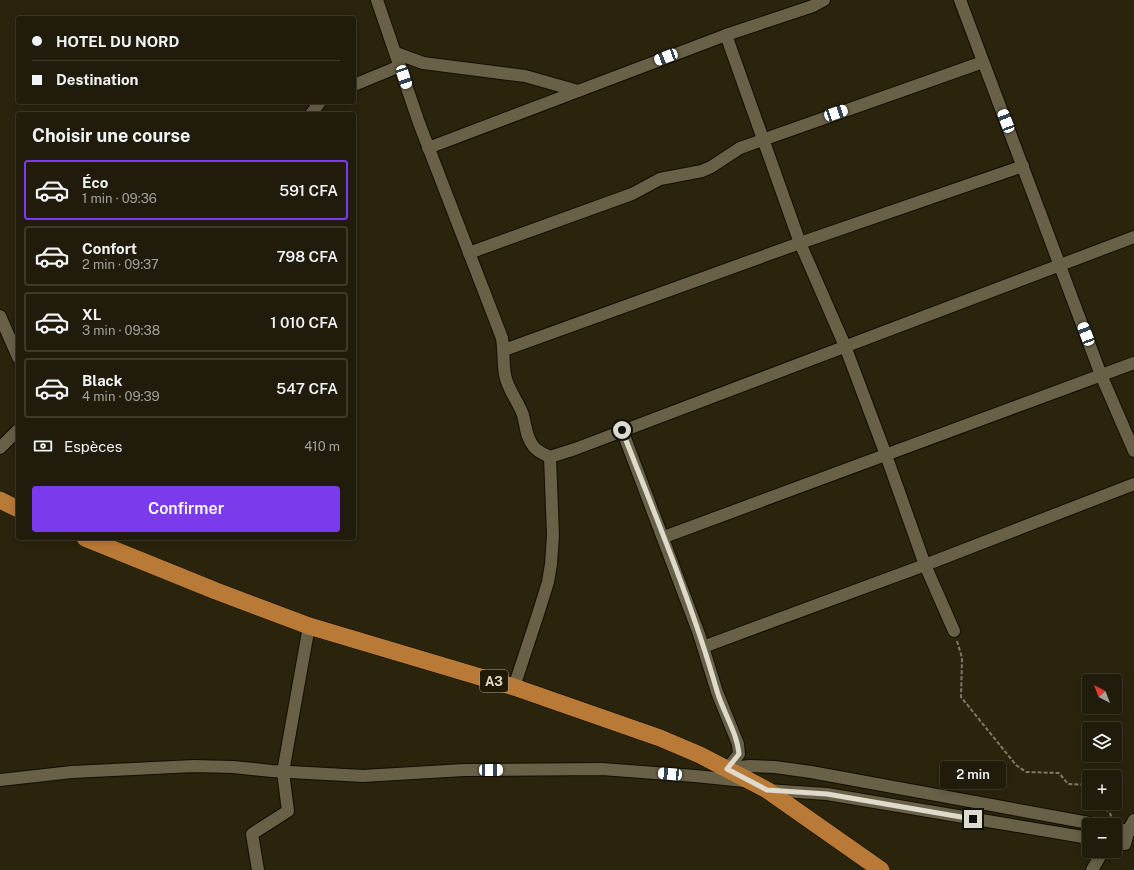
<!DOCTYPE html>
<html lang="fr">
<meta charset="utf-8">
<style>
:root{--surface:#201b0a;--page:#282413;--text:#f1f3f6;--muted:#a2a19c;--line:#3d392b;--accent:#7c3aed}
body{margin:0;font-family:"Public Sans",sans-serif;background:var(--page);color:var(--text);height:100vh;display:flex;flex-direction:column;font-size:15px;white-space:nowrap}
*{box-sizing:border-box;margin:0}
p{font-size:13px;color:var(--muted)}
.icon{flex:none;width:22px;height:22px;fill:none;stroke:currentColor;stroke-width:2;stroke-linecap:round;stroke-linejoin:round}
.map{position:relative;flex:1;overflow:hidden}
.sheet{position:absolute;left:16px;top:112px;width:340px;height:428px;display:flex;flex-direction:column;background:var(--surface);border-radius:4px;box-shadow:0 2px 10px #0003,0 0 0 1px var(--line)}
.sheet>*{flex:none}
.guide{position:absolute;left:16px;top:16px;width:340px;height:88px;border-radius:4px;box-shadow:0 2px 10px #0003,0 0 0 1px var(--line);display:grid;align-content:center;height:88px;padding:0 16px;background:var(--surface)}
.needle{width:26px;rotate:318deg}
.fabs{position:absolute;left:1082px;top:674px;display:grid;gap:8px}
.fabs a{display:grid;place-items:center;width:40px;height:40px;border-radius:4px;background:var(--surface);box-shadow:0 2px 10px #0003,0 0 0 1px var(--line);font-size:20px}
.end{position:absolute;width:18px;height:18px;margin:-9px;border:5px solid #dedacc;background:#111;box-shadow:0 0 0 2px #111}
.from{border-radius:50%}
.bubble{position:absolute;height:28px;border-radius:4px;background:var(--surface);box-shadow:0 2px 10px #0003,0 0 0 1px var(--line);font-size:13px;font-weight:600;line-height:28px;text-align:center}
.car{position:absolute;width:12px;height:24px;margin:-12px -6px;border-radius:5px;box-shadow:0 0 3px 1px #0007;background:linear-gradient(#fff 24%,#345 0 40%,#fff 0 76%,#345 0 86%,#fff 0)}
.guide b{display:flex;align-items:center;gap:14px;height:38px;font-size:15px}
.guide b+b{border-top:1px solid var(--line)}
.guide i{width:10px;height:10px;background:var(--text)}
ul{padding:0;list-style:none}
li{display:flex;align-items:center;gap:12px;height:60px;margin:0 8px 6px;padding:0 8px;border:2px solid var(--line);border-radius:4px}
li div{flex:1}
li b{display:block;font-size:15px}
li em{font-style:normal;font-weight:600}
li.on{border-color:var(--accent)}
li>.icon{width:36px;height:36px;stroke-width:1.5}
h2{padding:0 16px;font-size:18px;line-height:48px}
.pay{display:flex;align-items:center;gap:10px;height:44px;padding:0 16px;font-size:15px}
.pay p{margin-inline-start:auto}
.action{display:flex;gap:8px;margin-top:auto;padding:8px 16px}
.action a{flex:1;height:46px;border-radius:4px;background:var(--accent);color:#fff;font-size:16px;font-weight:600;line-height:46px;text-align:center}
.map>svg:first-child{display:block}
</style>
<div class="map">
<svg width="1134" height="870" viewBox="0 0 1134 870">
<rect width="100%" height="100%" fill="#2a240d"/>
<g fill="none" stroke-linecap="round" stroke-linejoin="round">
<defs>
<g id="minor">
<path d="M377 0 419 123 502 338C504 351 503 363 505 375 508 390 518 401 523 415 526 426 526 438 534 447 538 452 544 454 550 457L575 449 1134 237"/>
<path d="M960 0 1101 375 1134 451"/>
<path d="M726 35 800 243 845 346 886 455 925 565 954 631"/>
<path d="M396 53 423 63 525 76 578 91"/>
<path d="M354 85 400 66"/>
<path d="M311 114 320 102"/>
<path d="M428 148 726 35 813 6 824 0"/>
<path d="M469 253 632 194 660 179 702 171 711 167 740 148 983 62"/>
<path d="M0 316 18 357"/>
<path d="M504 350 800 243 1023 166"/>
<path d="M622 430 699 634 717 692 738 744 739 754 727 769"/>
<path d="M0 448 18 430"/>
<path d="M664 537 1134 363"/>
<path d="M703 647 925 565 1134 484"/>
<path d="M514 687 539 611 548 582 551 564 553 535 550 457"/>
<path d="M727 769 749 766 775 767 811 772 1089 823 1092 825"/>
<path d="M0 780 72 772 194 766 233 767 272 771 363 776 464 770 602 769 695 776 744 781"/>
<path d="M767 790 827 794 1089 838"/>
<path d="M1115 832 1129 829 1134 830"/>
<path d="M1125 844 1129 829 1134 820"/>
<path d="M258 870 252 834 288 811 283 772 309 626"/>
<path d="M1092 870 1103 851"/>
</g>
<g id="highway">
<path d="M0 500 18 509"/>
<path d="M85 538 216 591 309 626 514 687 660 738 700 755 767 790 881 870"/>
</g>
</defs>
<use href="#minor" stroke="#130d00" stroke-width="14"/>
<use href="#highway" stroke="#130d00" stroke-width="18"/>
<g stroke="#7f7a67" stroke-width="2" stroke-dasharray="4 2" stroke-linecap="butt">
<path d="M957 641 962 658 961 697 1016 765 1026 772 1059 773 1068 784 1089 785"/>
<path d="M1103 803 1111 815 1108 824"/>
</g>
<use href="#minor" stroke="#686148" stroke-width="12"/>
<use href="#highway" stroke="#ba7a37" stroke-width="17"/>
</g>
<g fill="none" stroke-linecap="round" stroke-linejoin="round">
<path stroke="#dedacc" stroke-width="5" d="M622 430C655 515 692 603 717 691 723 712 737 732 739 754L727 769 767 790 827 794 973 819"/>
</g>
<g text-anchor="middle" stroke-width="3.5" stroke-linejoin="round" paint-order="stroke">
<rect fill="#201a04" stroke="#a5a090" stroke-width="1" x="480" y="670" width="28" height="22" rx="3"/>
<g font-size="13" font-weight="bold" fill="#dedacc">
<text x="494" y="686">A3</text>
</g>
</g>
</svg>
<div class="fabs">
<a><svg class="needle" viewBox="-14 -14 28 28"><path d="M0-13l5 13h-10z" fill="#e53935"/><path d="M0 13l5-13h-10z" fill="#a2a19c"/></svg></a>
<a><svg class="icon" aria-label="layers" viewBox="0 0 24 24"><path d="M12 4l9 5-9 5-9-5zM3 14l9 5 9-5"/></svg></a>
<a>+</a>
<a>−</a>
</div>
<i class="end from" style="left:622px;top:430px"></i>
<i class="end" style="left:973px;top:819px"></i>
<div class="bubble" style="left:940px;top:761px;width:66px">2 min</div>
<i class="car" style="left:666px;top:57px;rotate:249deg"></i>
<i class="car" style="left:404px;top:77px;rotate:162deg"></i>
<i class="car" style="left:836px;top:113px;rotate:71deg"></i>
<i class="car" style="left:1006px;top:121px;rotate:339deg"></i>
<i class="car" style="left:1086px;top:334px;rotate:339deg"></i>
<i class="car" style="left:491px;top:770px;rotate:90deg"></i>
<i class="car" style="left:670px;top:774px;rotate:275deg"></i>
<div class="guide">
<b><i class="from"></i>HOTEL DU NORD</b>
<b><i></i>Destination</b>
</div>
<section class="sheet">
<h2>Choisir une course</h2>
<ul>
<li class="on"><svg class="icon" aria-label="car" viewBox="0 0 24 24"><path d="M5 17H2v-5l4-1 3-4h7l3 4 3 1v5h-3M9 17h6M6 11h13"/><circle cx="7" cy="17" r="2"/><circle cx="17" cy="17" r="2"/></svg><div><b>Éco</b><p>1 min · 09:36</p></div><em>591 CFA</em></li>
<li><svg class="icon" aria-label="car" viewBox="0 0 24 24"><path d="M5 17H2v-5l4-1 3-4h7l3 4 3 1v5h-3M9 17h6M6 11h13"/><circle cx="7" cy="17" r="2"/><circle cx="17" cy="17" r="2"/></svg><div><b>Confort</b><p>2 min · 09:37</p></div><em>798 CFA</em></li>
<li><svg class="icon" aria-label="car" viewBox="0 0 24 24"><path d="M5 17H2v-5l4-1 3-4h7l3 4 3 1v5h-3M9 17h6M6 11h13"/><circle cx="7" cy="17" r="2"/><circle cx="17" cy="17" r="2"/></svg><div><b>XL</b><p>3 min · 09:38</p></div><em>1 010 CFA</em></li>
<li><svg class="icon" aria-label="car" viewBox="0 0 24 24"><path d="M5 17H2v-5l4-1 3-4h7l3 4 3 1v5h-3M9 17h6M6 11h13"/><circle cx="7" cy="17" r="2"/><circle cx="17" cy="17" r="2"/></svg><div><b>Black</b><p>4 min · 09:39</p></div><em>547 CFA</em></li>
</ul>
<div class="pay"><svg class="icon" aria-label="cash" viewBox="0 0 24 24"><path d="M3 7h18v10H3z"/><circle cx="12" cy="12" r="2"/></svg>Espèces<p>410 m</p></div>
<div class="action"><a>Confirmer</a></div>
</section>
</div>
